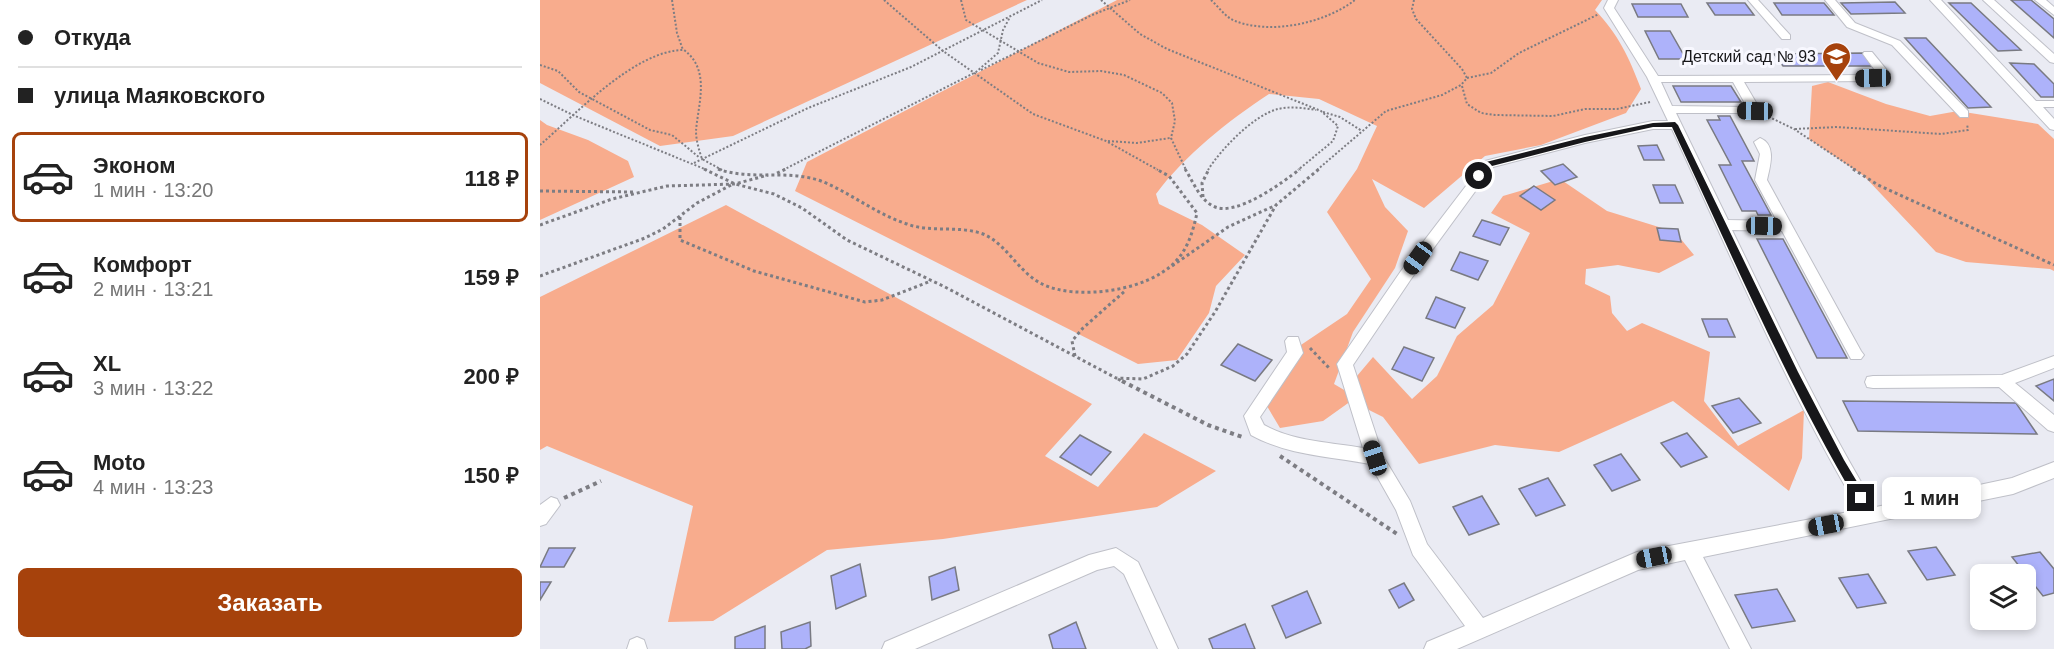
<!DOCTYPE html>
<html lang="ru">
<meta charset="utf-8">
<style>
:root{--surface:#fff;--page:#f2f2f2;--text:#222;--muted:#767676;--line:#e0e0e0;--accent:#a6420c}
body{margin:0;font-family:Arial,sans-serif;background:var(--page);color:var(--text);height:100vh;display:flex;flex-direction:column;font-size:22px;white-space:nowrap}
*{box-sizing:border-box;margin:0}
p{font-size:20px;color:var(--muted)}
.icon{flex:none;width:33px;height:33px;fill:none;stroke:currentColor;stroke-width:2;stroke-linecap:round;stroke-linejoin:round}
.map{position:relative;flex:1;overflow:hidden}
.panel{display:flex;flex-direction:column;background:var(--surface);width:540px}
.panel>*{flex:none}
.guide{display:grid;align-content:center;height:132px;padding:0 18px;background:var(--surface)}
.buttons{position:absolute;left:1430px;top:564px;display:grid;gap:12px}
.buttons a{display:grid;place-items:center;width:66px;height:66px;border-radius:9px;background:var(--surface);box-shadow:0 3px 9px #0003;font-size:30px}
.end{position:absolute;width:27px;height:27px;margin:-14px;border:8px solid #17171a;background:#fff;box-shadow:0 0 0 3px #fff}
.from{border-radius:50%}
.bubble{position:absolute;height:42px;border-radius:9px;background:var(--surface);box-shadow:0 3px 9px #0003;font-size:20px;font-weight:700;line-height:42px;text-align:center}
.car{position:absolute;width:18px;height:36px;margin:-18px -9px;border-radius:8px;box-shadow:0 0 4px 2px #0007;background:linear-gradient(#222 24%,#8ab4d8 0 40%,#222 0 76%,#8ab4d8 0 86%,#222 0)}
.guide b{display:flex;align-items:center;gap:21px;height:57px;font-size:22px}
.guide b+b{border-top:2px solid var(--line)}
.guide i{width:15px;height:15px;background:var(--text)}
ul{padding:0;list-style:none}
li{display:flex;align-items:center;gap:18px;height:90px;margin:0 12px 9px;padding:0 6px;border:3px solid transparent;border-radius:9px}
li div{flex:1}
li b{display:block;font-size:22px}
li em{font-style:normal;font-weight:700}
li.current{border-color:var(--accent)}
li>.icon{width:54px;height:54px;stroke-width:1.5}
.primary-button{display:flex;gap:12px;margin-top:auto;padding:12px 18px}
.primary-button a{flex:1;height:69px;border-radius:9px;background:var(--accent);color:#fff;font-size:24px;font-weight:700;line-height:69px;text-align:center}
main{display:flex;flex:1;min-height:0}
.map>svg:first-child{display:block}
</style>
<main>
<section class="panel">
<div class="guide">
<b><i class="from"></i>Откуда</b>
<b><i></i>улица Маяковского</b>
</div>
<ul>
<li class="current"><svg class="icon" aria-label="car" viewBox="0 0 24 24"><path d="M5 17H2v-5l4-1 3-4h7l3 4 3 1v5h-3M9 17h6M6 11h13"/><circle cx="7" cy="17" r="2"/><circle cx="17" cy="17" r="2"/></svg><div><b>Эконом</b><p>1 мин · 13:20</p></div><em>118 ₽</em></li>
<li><svg class="icon" aria-label="car" viewBox="0 0 24 24"><path d="M5 17H2v-5l4-1 3-4h7l3 4 3 1v5h-3M9 17h6M6 11h13"/><circle cx="7" cy="17" r="2"/><circle cx="17" cy="17" r="2"/></svg><div><b>Комфорт</b><p>2 мин · 13:21</p></div><em>159 ₽</em></li>
<li><svg class="icon" aria-label="car" viewBox="0 0 24 24"><path d="M5 17H2v-5l4-1 3-4h7l3 4 3 1v5h-3M9 17h6M6 11h13"/><circle cx="7" cy="17" r="2"/><circle cx="17" cy="17" r="2"/></svg><div><b>XL</b><p>3 мин · 13:22</p></div><em>200 ₽</em></li>
<li><svg class="icon" aria-label="car" viewBox="0 0 24 24"><path d="M5 17H2v-5l4-1 3-4h7l3 4 3 1v5h-3M9 17h6M6 11h13"/><circle cx="7" cy="17" r="2"/><circle cx="17" cy="17" r="2"/></svg><div><b>Moto</b><p>4 мин · 13:23</p></div><em>150 ₽</em></li>
</ul>
<div class="primary-button"><a>Заказать</a></div>
</section>
<div class="map">
<svg width="1514" height="649" viewBox="0 0 1514 649">
<rect width="100%" height="100%" fill="#eaebf3"/>
<g fill="#f8ac8d">
<path d="M0 0H487L193 136 120 146 0 83Z"/>
<path d="M577 0H1062L1055 10C1078 34 1089 57 1101 89L1086 113 1001 145 945 156 884 208 832 179 845 207 868 231 855 268 813 332 794 384 816 397 817 376 833 357 872 399 897 376 917 336 953 305 990 233 951 213 963 196 1020 179 1067 211 1135 232 1154 255 1119 273 1078 265 1046 269 1045 284 1070 296 1072 313 1087 331 1102 323 1170 352 1164 401 1198 446 1264 410 1262 458 1249 491 1133 401 1019 452 955 445 879 464 843 417 811 401 783 421 740 428 721 396 746 355 807 314 831 279 787 212 817 169 837 126 779 99 729 94C689 120 644 156 616 194L619 204 662 225 705 255 676 286 669 313 637 360 598 364 255 191 267 162Z"/>
<path d="M1288 82 1346 104 1390 116 1418 111 1498 124 1514 139V271L1510 269 1426 262 1396 252 1324 176 1269 139 1272 86Z"/>
<path d="M0 120 7 125 48 140 88 161 94 177 0 220Z"/>
<path d="M186 205 552 404 505 456 558 487 604 433 676 471 617 507 403 539 287 550 173 621 128 622 153 506 7 446 0 450V297Z"/>
</g>
<g fill="#adb2fa" stroke="#797a82" stroke-width="1.5">
<path d="M1471 0H1491L1514 19V38Z"/>
<path d="M1355 2 1365 13 1311 14 1301 3Z"/>
<path d="M1167 3H1205L1214 15H1175Z"/>
<path d="M1234 3H1284L1294 15H1242Z"/>
<path d="M1409 3H1431L1481 50 1458 51Z"/>
<path d="M1092 4H1141L1148 17H1098Z"/>
<path d="M1105 31H1130L1146 59H1119Z"/>
<path d="M1365 38H1386L1451 107 1428 108Z"/>
<path d="M1323 53 1333 66H1243L1234 54Z"/>
<path d="M1470 63 1494 64 1514 84V97H1501Z"/>
<path d="M1133 86H1191L1201 102H1141Z"/>
<path d="M1178 116H1190L1214 161H1202L1231 215H1218L1216 211H1202L1179 165H1191L1167 120H1180Z"/>
<path d="M1117 145 1124 160H1104L1098 146Z"/>
<path d="M1023 164 1037 177 1015 185 1001 171Z"/>
<path d="M1113 185H1135L1143 203H1120Z"/>
<path d="M994 186 1015 200 1001 210 980 196Z"/>
<path d="M942 220 969 228 960 245 933 236Z"/>
<path d="M1117 228 1138 229 1141 242 1120 240Z"/>
<path d="M1217 239H1243L1307 358H1277Z"/>
<path d="M920 252 948 261 938 280 911 270Z"/>
<path d="M896 297 925 308 915 328 886 318Z"/>
<path d="M1162 319H1187L1195 337H1169Z"/>
<path d="M698 344 732 360 715 381 681 365Z"/>
<path d="M864 347 894 358 882 381 852 369Z"/>
<path d="M1514 379V401L1496 386Z"/>
<path d="M1199 398 1221 423 1193 433 1172 406Z"/>
<path d="M1303 401 1476 403 1497 434 1318 431Z"/>
<path d="M1147 433 1167 457 1141 467 1121 443Z"/>
<path d="M540 435 571 452 551 475 520 457Z"/>
<path d="M1081 454 1100 480 1072 491 1054 465Z"/>
<path d="M1008 478 1025 505 996 516 979 489Z"/>
<path d="M942 496 959 524 929 535 913 507Z"/>
<path d="M1396 547 1415 575 1387 580 1368 551Z"/>
<path d="M9 548H35L24 567H0Z"/>
<path d="M1500 552 1514 569V593L1503 596 1472 557Z"/>
<path d="M320 564 326 596 296 609 291 576Z"/>
<path d="M415 567 419 590 392 600 389 577Z"/>
<path d="M1328 574 1346 603 1317 608 1299 578Z"/>
<path d="M0 582H11L0 600Z"/>
<path d="M864 583 874 600 859 608 849 590Z"/>
<path d="M1237 589 1255 621 1212 628 1195 595Z"/>
<path d="M767 591 781 623 746 638 732 606Z"/>
<path d="M270 622 271 646 265 649H242L241 632Z"/>
<path d="M536 622 546 649H513L509 635Z"/>
<path d="M705 624 715 649H673L669 639Z"/>
<path d="M225 626V649H195V637Z"/>
</g>
<g fill="none" stroke-linecap="round" stroke-linejoin="round">
<defs>
<g id="minor">
<path d="M1068 0H1078L1074 8 1118 76 1332 75 1337 73 1323 54 1324 52H1332L1350 74 1333 81 1204 82 1221 111 1219 113H1136L1188 220 1237 221 1215 180 1220 154 1214 142 1220 138C1237 145 1230 166 1227 180L1321 351 1324 355 1321 359H1311L1242 231 1192 230C1238 324 1282 418 1336 507L1472 478 1514 462V478L1473 494 1163 557 1211 649H1190L1145 560 1098 570 917 649H884L887 642 925 626 873 555 856 510 830 464C789 456 749 456 711 435L704 416 747 352 745 341 748 337H758L763 353 720 417 724 425C755 442 789 442 823 448L797 364 861 271 945 161 1045 135 1113 121H1128L1107 77 1064 8ZM1121 82H1193L1207 107 1132 106ZM1113 129H1132C1191 256 1246 388 1319 510L1097 552 943 618 887 544 870 501 843 456 813 365 871 279 953 167 1045 143Z"/>
<path d="M1208 0H1218L1250 35V39H1242Z"/>
<path d="M1285 0H1295L1315 23 1360 41 1428 111V117H1420L1352 45 1307 27Z"/>
<path d="M1390 0H1401L1496 101H1514V107H1503L1514 119V130L1510 129Z"/>
<path d="M1443 0H1454L1514 54V63L1510 62Z"/>
<path d="M1495 0H1506L1514 7V15Z"/>
<path d="M1514 356V368L1475 383 1514 415V432L1508 430 1459 387 1333 388 1327 387 1325 382 1327 377 1333 376 1462 375Z"/>
<path d="M11 497 17 499 20 505 6 524 0 526V505Z"/>
<path d="M576 548 598 562 638 649H618L584 574 574 566 557 570 375 649H342L345 642 549 555Z"/>
<path d="M97 637 104 640 107 649H87L90 640Z"/>
</g>
</defs>
<use href="#minor" stroke="#bfc0c8" stroke-width="2"/>
<g stroke="#7d7d83" stroke-width="2" stroke-dasharray="2 2" stroke-linecap="butt">
<path d="M132 0 137 33 143 50"/>
<path d="M344 0 403 51 493 114 566 141 618 170"/>
<path d="M421 0 426 20 498 63 529 72 561 71 584 75 622 93 632 103 635 121 631 138 646 170"/>
<path d="M561 0 600 34 627 49 781 111 798 126 793 141 758 170"/>
<path d="M671 0C679 7 685 17 695 21 732 35 785 23 815 0"/>
<path d="M0 65 18 71 39 92 110 130 132 135 160 158"/>
<path d="M441 70 552 15 590 0"/>
<path d="M927 78 951 73 979 53 1059 14"/>
<path d="M922 86 927 104 941 113 955 115 1013 116 1045 109H1077L1110 102"/>
<path d="M0 99 35 116 167 170"/>
<path d="M783 112 800 117 822 131"/>
<path d="M1225 115 1254 129 1316 170"/>
<path d="M1255 129 1297 127 1401 134 1428 130 1427 124"/>
<path d="M568 141 597 143 630 138"/>
<path d="M0 145C36 114 95 50 144 50 171 70 158 104 156 131 156 140 159 150 162 159L182 170"/>
<path d="M154 163 268 108 371 67 502 0"/>
<path d="M243 170 436 72 458 53 463 30 470 17"/>
<path d="M668 170C681 149 714 115 738 109 751 106 764 108 776 110"/>
<path d="M777 170 846 111 902 95 921 85 927 78 922 69 876 19 872 9 874 0"/>
</g>
<g stroke="#7d7d83" stroke-width="3" stroke-dasharray="3 3" stroke-linecap="butt">
<path d="M164 169 195 184 234 194 262 208 307 240 405 287 576 378 603 379 633 366 647 354 675 312 736 205 779 169"/>
<path d="M178 169C211 181 247 169 281 181 311 193 336 214 367 224 391 233 419 225 443 234 467 244 478 272 502 284 537 301 608 291 635 262 648 249 653 231 657 213L629 176 616 169"/>
<path d="M645 169C653 181 659 199 673 206 695 218 742 183 760 169"/>
<path d="M1313 169 1338 185 1514 265"/>
<path d="M237 173 246 169"/>
<path d="M0 191 95 192"/>
<path d="M663 197 662 183 669 169"/>
<path d="M140 217V240L214 271 325 302 342 300 391 281"/>
<path d="M0 225 72 199 127 186 195 184 228 175"/>
<path d="M632 266 688 227 734 206"/>
<path d="M0 276 105 238 123 229 157 203 193 184"/>
<path d="M770 348 790 369"/>
<path d="M535 356 532 341 543 328 586 290"/>
<path d="M578 379 585 383"/>
</g>
<g stroke="#7d7d83" stroke-width="4" stroke-dasharray="4 4" stroke-linecap="butt">
<path d="M582 381 668 425 705 438"/>
<path d="M740 456 857 534"/>
<path d="M24 498 61 481"/>
</g>
<use href="#minor" fill="#fff" fill-rule="evenodd"/>
</g>
<path fill="#17171a" d="M1113 123 1135 122 1138 125 1258 372 1304 460 1325 495V502H1317C1246 382 1191 253 1132 127H1113L1045 142 952 166 942 178 935 176 946 162 1045 137Z"/>
<defs>
<symbol id="school-pin" viewBox="-11 -11 22 30"><path d="M0 17L-7.5 6A9.5 9.5 0 1 1 7.5 6Z" fill="#a6420c" stroke="#f8f8ff"/><path d="M0-5L7-2L0 1L-7-2ZM-4 1L0 2.5L4 1V4Q0 6-4 4Z" fill="#fff"/></symbol>
</defs>
<g fill-rule="evenodd">
<use href="#school-pin" x="1280" y="40" width="33" height="45"/>
</g>
<g text-anchor="middle" stroke-width="6" stroke-linejoin="round" paint-order="stroke">
<g font-size="16" fill="#17171a" stroke="#f8f8ff" text-anchor="end">
<text x="1276" y="62">Детский сад № 93</text>
</g>
</g>
</svg>
<div class="buttons">
<a><svg class="icon" aria-label="layers" viewBox="0 0 24 24"><path d="M12 4l9 5-9 5-9-5zM3 14l9 5 9-5"/></svg></a>
</div>
<i class="end from" style="left:939px;top:176px"></i>
<i class="end" style="left:1321px;top:498px"></i>
<div class="bubble" style="left:1342px;top:477px;width:99px">1 мин</div>
<i class="car" style="left:1333px;top:78px;rotate:269deg"></i>
<i class="car" style="left:1215px;top:111px;rotate:271deg"></i>
<i class="car" style="left:1224px;top:226px;rotate:91deg"></i>
<i class="car" style="left:878px;top:258px;rotate:216deg"></i>
<i class="car" style="left:835px;top:458px;rotate:342deg"></i>
<i class="car" style="left:1286px;top:525px;rotate:259deg"></i>
<i class="car" style="left:1114px;top:557px;rotate:259deg"></i>
</div>
</main>
